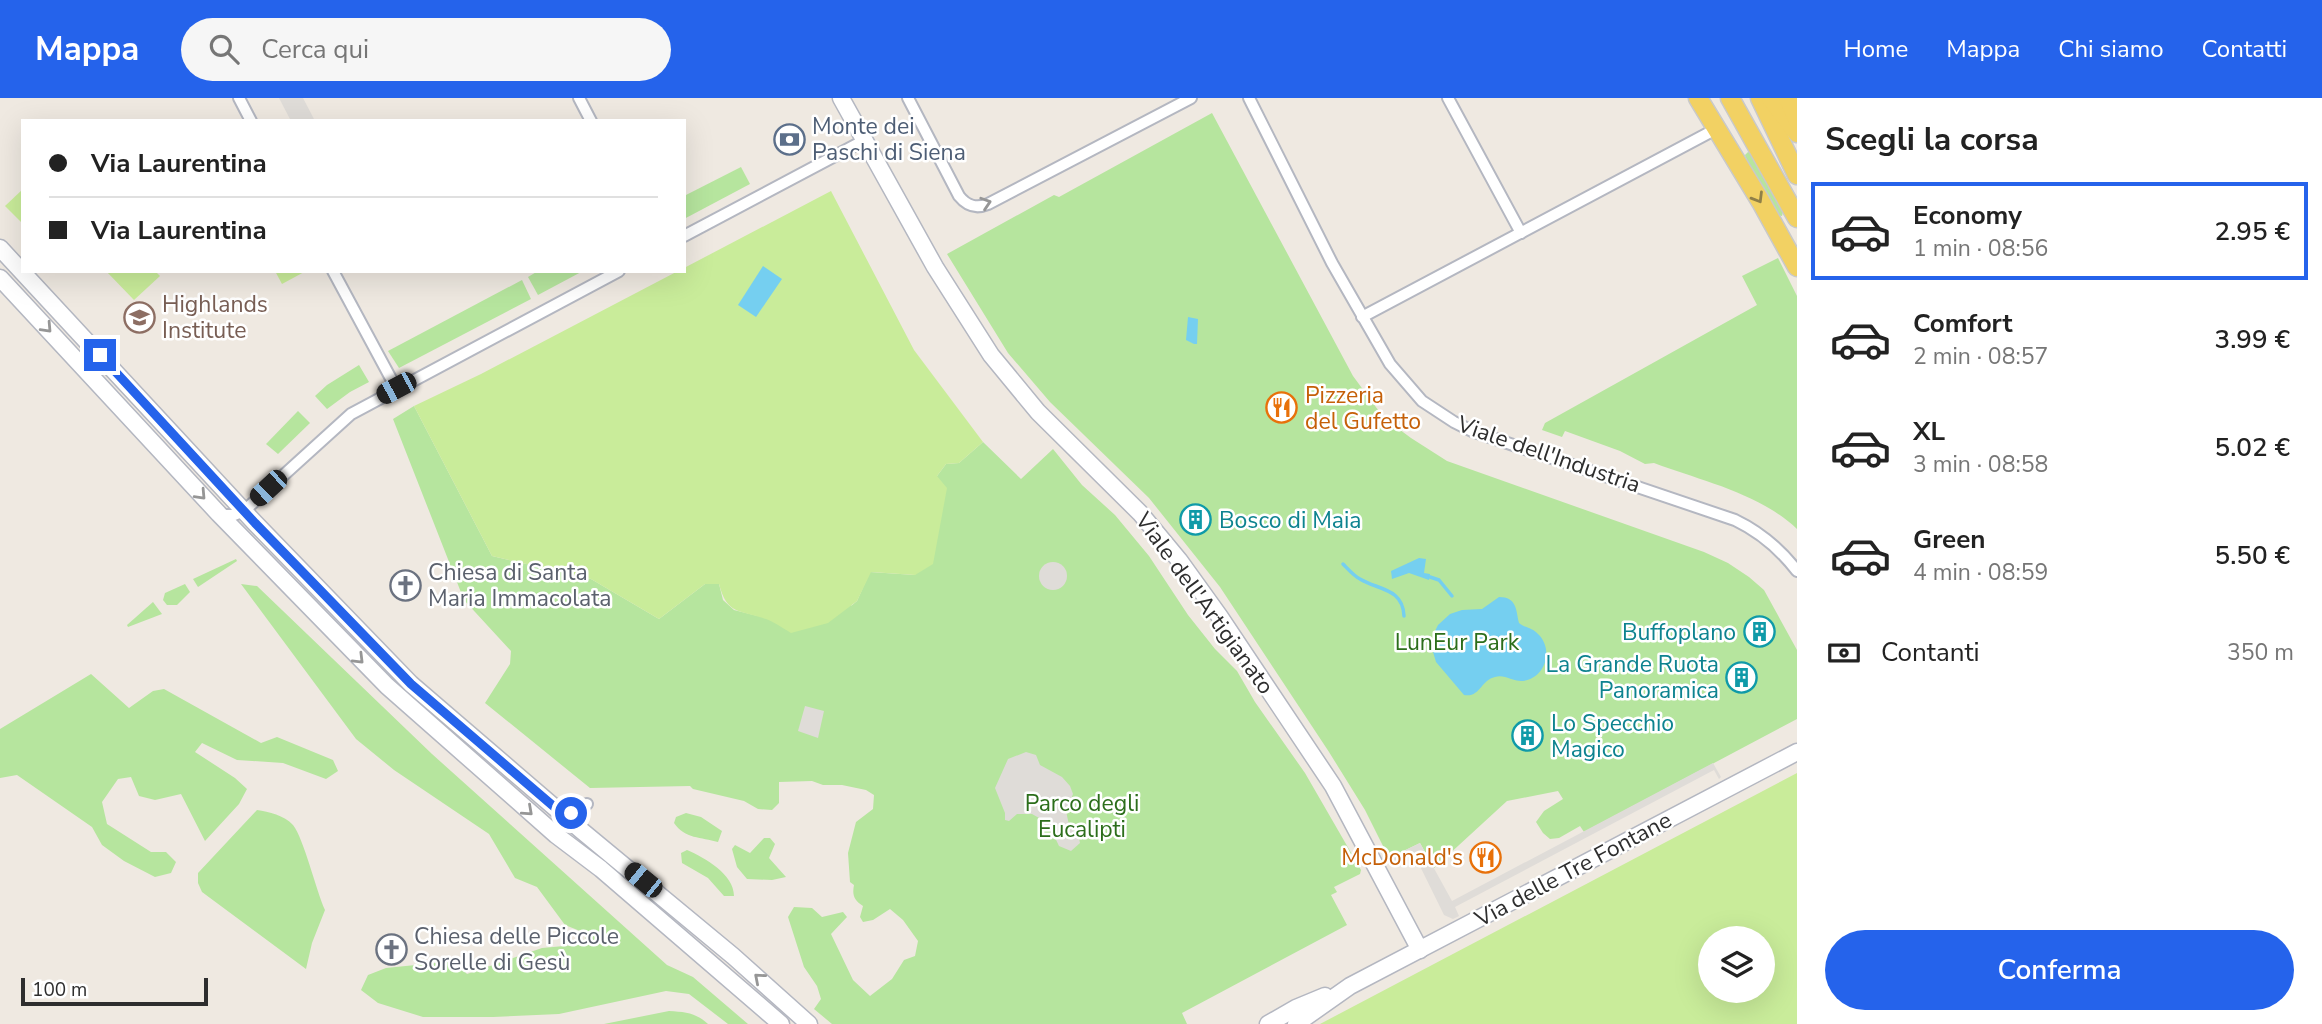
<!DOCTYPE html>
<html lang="it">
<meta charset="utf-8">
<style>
:root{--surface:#fff;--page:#f6f6f6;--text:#222;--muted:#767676;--line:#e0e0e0;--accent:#2563eb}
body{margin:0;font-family:"Nunito Sans",sans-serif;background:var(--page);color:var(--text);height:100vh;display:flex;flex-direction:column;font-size:26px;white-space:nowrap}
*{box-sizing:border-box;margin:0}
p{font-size:23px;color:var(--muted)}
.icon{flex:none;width:38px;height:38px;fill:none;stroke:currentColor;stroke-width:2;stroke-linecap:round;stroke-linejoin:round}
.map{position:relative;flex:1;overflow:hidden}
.details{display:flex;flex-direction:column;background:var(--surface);width:525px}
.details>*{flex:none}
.banner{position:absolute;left:21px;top:21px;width:665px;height:154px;border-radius:0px;box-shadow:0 7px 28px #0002;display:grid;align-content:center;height:154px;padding:0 28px;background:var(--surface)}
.tools{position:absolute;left:1698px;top:828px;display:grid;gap:14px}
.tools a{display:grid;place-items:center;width:77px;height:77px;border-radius:50%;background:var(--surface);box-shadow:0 7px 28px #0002;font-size:35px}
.scale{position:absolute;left:21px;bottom:18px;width:187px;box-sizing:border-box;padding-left:7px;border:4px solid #2e2e2e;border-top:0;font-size:19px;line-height:24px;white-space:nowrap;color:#2e2e2e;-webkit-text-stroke:5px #fff;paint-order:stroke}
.end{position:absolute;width:32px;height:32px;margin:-16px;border:9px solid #2563eb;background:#fff;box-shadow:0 0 0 4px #fff}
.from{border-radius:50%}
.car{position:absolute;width:21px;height:42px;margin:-21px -10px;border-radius:9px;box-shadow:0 0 5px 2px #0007;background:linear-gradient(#222 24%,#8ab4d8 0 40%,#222 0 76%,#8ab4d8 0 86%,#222 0)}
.banner b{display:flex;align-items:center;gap:24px;height:66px;font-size:26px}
.banner b+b{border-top:2px solid var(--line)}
.banner i{width:18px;height:18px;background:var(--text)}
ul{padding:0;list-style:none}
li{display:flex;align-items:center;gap:21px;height:98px;margin:0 14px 10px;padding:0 14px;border:4px solid transparent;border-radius:0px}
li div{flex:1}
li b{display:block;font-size:26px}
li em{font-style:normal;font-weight:600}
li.current{border-color:var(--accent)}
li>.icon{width:63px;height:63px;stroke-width:1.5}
h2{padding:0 28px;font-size:32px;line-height:84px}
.pay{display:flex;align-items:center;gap:18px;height:77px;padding:0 28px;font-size:26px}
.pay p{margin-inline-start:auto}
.cta{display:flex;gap:14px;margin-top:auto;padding:14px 28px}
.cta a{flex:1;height:80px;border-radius:42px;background:var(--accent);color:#fff;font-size:28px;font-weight:600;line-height:80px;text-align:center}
header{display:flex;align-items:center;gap:42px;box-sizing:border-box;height:98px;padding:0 35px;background:var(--accent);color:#fff}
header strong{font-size:33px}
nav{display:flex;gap:38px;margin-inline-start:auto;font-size:24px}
.search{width:490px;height:63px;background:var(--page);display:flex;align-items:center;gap:18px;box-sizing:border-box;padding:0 24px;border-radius:38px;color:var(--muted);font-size:26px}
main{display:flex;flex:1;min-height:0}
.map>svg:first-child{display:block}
</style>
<header>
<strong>Mappa</strong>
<div class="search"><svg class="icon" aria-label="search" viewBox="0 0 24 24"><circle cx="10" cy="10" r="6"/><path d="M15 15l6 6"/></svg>Cerca qui</div>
<nav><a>Home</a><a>Mappa</a><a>Chi siamo</a><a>Contatti</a></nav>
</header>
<main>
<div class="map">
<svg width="1797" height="926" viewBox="0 0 1797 926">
<rect width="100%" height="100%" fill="#efe9e1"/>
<g fill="#b6e59e">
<path d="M1212 15 1353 278 1384 320 1411 340 1447 363 1704 454 1728 465 1749 479 1764 492 1797 552V621L1584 734 1580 728 1559 740 1550 741 1543 735 1536 724 1544 713 1563 701 1558 693 1507 703 1434 770 1420 745 1389 760 1365 712 1329 654 1220 489 1149 400 1050 304 1008 255 947 156 1054 97 1059 99Z"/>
<path d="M1748 54 1753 56 1783 114 1782 118 1777 117 1746 60 1745 57Z"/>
<path d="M741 69 750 86 684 121V98Z"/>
<path d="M1778 160 1797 198V431C1759 395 1702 383 1654 365L1645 366 1620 353 1565 333 1562 339 1542 332 1545 325 1757 207 1742 178Z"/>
<path d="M538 173H583L538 197 528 179Z"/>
<path d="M522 182 531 201 399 270 388 253Z"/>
<path d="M359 267 369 284 350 294 327 311 315 298 327 287Z"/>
<path d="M414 308 492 458 591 481 659 521 705 486H719L723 502 734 512 758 518 873 466 851 508 857 503 870 474 915 477 937 378 946 366 959 365 983 344 1021 381 1053 351 1082 387 1115 417 1149 458 1188 517 1215 551 1237 573 1255 604 1305 675 1361 772 1360 776 1334 789 1337 794 1331 797 1347 827 1182 915 1187 926H832L814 911 821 901 817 888 804 869 788 819 794 809 812 810 822 819 843 814 847 819 831 836 853 882 870 898 892 881 904 862 915 858 918 843 903 822 890 811 873 822 863 824 860 819 863 808C854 802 852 797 854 787L850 784 848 755 856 724 873 711 874 697 866 692 842 687H823L812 683 779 684V705L772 712 758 711 744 703 693 691 690 688 590 690 485 605 510 566 511 553 464 502 393 321Z"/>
<path d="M298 313 310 325 278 356 266 346Z"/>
<path d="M236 461 237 463 198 489 193 481Z"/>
<path d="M185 486 190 494 177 507H167L163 502 165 495Z"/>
<path d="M241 486 257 488 432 656 667 867 693 879 748 926H728L689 896 666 893 559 916 493 919H423L378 905 361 892 368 877 386 870 455 863 467 876 542 850 586 846 585 835 565 827 537 789 515 780 489 736 394 672 356 641Z"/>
<path d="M153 504 162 516 128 529 127 527Z"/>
<path d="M91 576 129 610 153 593 164 591 261 645 277 639 333 662 338 673 326 681 283 665 237 662 202 645 195 654 235 680 247 691 239 706 205 743 181 696 155 702 139 698 131 679 118 681 102 704 107 726 151 754H166L176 764 171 775 155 779 124 763 102 747 92 729 17 677 0 680V631Z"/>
<path d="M257 712C269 714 284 717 293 727 304 741 316 792 325 812L312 845 306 871 202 794 198 785V775Z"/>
<path d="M686 715 701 719 722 733 718 744C701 739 685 741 674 725L676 719Z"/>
<path d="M764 740H770L775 746 769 760 786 779 772 782 747 781 737 769 732 751 735 747 750 755Z"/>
<path d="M687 752C705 760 734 776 734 798H724L708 780 682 765 681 755Z"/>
<path d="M669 913C686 914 696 915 708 926H604Z"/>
</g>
<g fill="#c9ec9a" fill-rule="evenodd">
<path d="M23 91V126L5 108Z"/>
<path d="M831 93 914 252 983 344 959 365 946 366 937 378 947 390 933 466 915 477 871 474 857 503 828 525 791 535C783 530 774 524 766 521 740 512 727 517 719 486H705L659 521 591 481 492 458 414 308 481 276 678 173H684V170Z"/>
<path d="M106 173H155L160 178 134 202Z"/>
<path d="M275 173H306L282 186Z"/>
<path d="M1797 675V926H1320ZM1710 840H1762V892H1710Z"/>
</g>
<g fill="#dfdcd8">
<path d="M279 0H303L315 23H291Z"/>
<circle cx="1053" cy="478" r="14"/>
<path d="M805 608 824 613 818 640 798 633Z"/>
<path d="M1026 654 1036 657 1040 667 1062 679 1070 688 1073 696 1066 713 1069 727 1079 740 1080 745 1071 753 1059 748 1048 725 1032 716H1017L1009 723 1005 722V715L995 690 1008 661Z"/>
<path d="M1713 665 1721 679 1719 681 1714 672 1455 809 1459 818 1453 821 1444 817 1413 754 1391 764 1389 760 1420 745 1452 803Z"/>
</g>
<g fill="#75cff0">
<path d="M763 168 782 181 756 219 738 207Z"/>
<path d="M1188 219 1198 221 1197 246H1194L1186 242Z"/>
<path d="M1419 460 1426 461 1424 475 1430 476 1429 482 1409 475 1392 481 1391 473Z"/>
<path d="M1499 499C1517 499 1516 512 1519 525 1525 530 1533 530 1538 536 1554 551 1546 580 1523 583 1513 584 1505 576 1495 579 1481 582 1480 600 1464 597L1436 564 1433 554 1435 533 1438 527 1450 516 1462 512 1482 511Z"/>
</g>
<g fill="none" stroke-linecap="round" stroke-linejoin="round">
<g stroke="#75cff0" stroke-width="3.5">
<path d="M1343 466C1348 471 1354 478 1360 481 1378 492 1403 490 1404 518"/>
<path d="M1430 479 1439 482 1452 498"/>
</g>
<defs>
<g id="street">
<path d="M239 0 251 23"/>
<path d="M579 0 591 23"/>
<path d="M908 0 959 98C967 108 976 111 988 106L1191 0"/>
<path d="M1249 0 1332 165 1390 266 1422 303 1454 324 1472 333 1735 422C1760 434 1780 451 1797 473"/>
<path d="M1448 0 1521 135"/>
<path d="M684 138 865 42"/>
<path d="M333 173 396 290"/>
<path d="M1362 219 1716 31"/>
<path d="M220 417H234L244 413 351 316 619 173"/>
<path d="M556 737 566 719 587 706"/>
</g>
<g id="secondary">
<path d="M841 0 935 169 991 257 1038 314 1140 415 1179 462 1220 519 1333 688 1420 852"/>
<path d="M0 150 255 425 411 586 582 733 733 858 809 926"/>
<path d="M0 180 219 416 387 588 556 737 601 771 781 926"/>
<path d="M1268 926 1296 910 1325 898"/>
<path d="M1296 926 1350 888 1797 654"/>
</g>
<g id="primary">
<path d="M1698 0 1761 104 1797 169"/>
<path d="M1730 0 1797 120"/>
<path d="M1760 0 1797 77"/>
<path d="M1771 0 1797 35"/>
<path d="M1788 0 1797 21"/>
</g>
</defs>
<use href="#street" stroke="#b4b7c1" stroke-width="14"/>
<use href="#secondary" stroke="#b4b7c1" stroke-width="19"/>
<use href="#primary" stroke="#c9c9c9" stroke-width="21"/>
<use href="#street" stroke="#fff" stroke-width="10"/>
<use href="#secondary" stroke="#fff" stroke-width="16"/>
<use href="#primary" stroke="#f2d163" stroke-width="18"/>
</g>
<defs><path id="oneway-chevron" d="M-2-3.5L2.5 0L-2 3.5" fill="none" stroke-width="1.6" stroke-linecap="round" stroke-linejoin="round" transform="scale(1.75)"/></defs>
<use stroke="#908048" href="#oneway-chevron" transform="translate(1758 100) rotate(59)"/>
<g stroke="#969696">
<use href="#oneway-chevron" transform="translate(986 105) rotate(-18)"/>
<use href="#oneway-chevron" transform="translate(47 230) rotate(47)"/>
<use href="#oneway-chevron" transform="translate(201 397) rotate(47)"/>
<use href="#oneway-chevron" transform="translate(359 561) rotate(45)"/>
<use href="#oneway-chevron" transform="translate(528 713) rotate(42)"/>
<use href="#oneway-chevron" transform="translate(759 880) rotate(-139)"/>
</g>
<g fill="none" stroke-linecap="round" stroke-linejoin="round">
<path stroke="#2563eb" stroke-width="9" d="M100 257 255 425 411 586 566 719 571 715"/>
</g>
<defs>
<symbol id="bank-ring" viewBox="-11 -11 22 22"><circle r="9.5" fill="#fff" stroke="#5c6f8a" stroke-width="1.5"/><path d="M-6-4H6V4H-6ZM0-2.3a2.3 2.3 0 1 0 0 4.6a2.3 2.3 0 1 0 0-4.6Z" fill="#5c6f8a"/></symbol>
<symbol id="school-ring" viewBox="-11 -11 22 22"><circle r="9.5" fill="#fff" stroke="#8d6e63" stroke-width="1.5"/><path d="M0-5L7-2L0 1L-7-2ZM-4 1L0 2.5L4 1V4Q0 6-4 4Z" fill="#8d6e63"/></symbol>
<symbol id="restaurant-ring" viewBox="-11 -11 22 22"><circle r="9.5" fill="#fff" stroke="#e8710a" stroke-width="1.5"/><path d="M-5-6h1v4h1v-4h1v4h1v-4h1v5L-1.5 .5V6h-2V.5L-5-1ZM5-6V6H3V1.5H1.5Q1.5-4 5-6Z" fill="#e8710a"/></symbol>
<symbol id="building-ring" viewBox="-11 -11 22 22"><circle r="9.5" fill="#fff" stroke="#0f9aa8" stroke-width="1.5"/><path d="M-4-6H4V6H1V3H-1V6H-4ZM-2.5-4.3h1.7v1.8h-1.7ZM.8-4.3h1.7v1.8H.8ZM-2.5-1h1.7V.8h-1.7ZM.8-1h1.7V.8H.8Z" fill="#0f9aa8"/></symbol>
<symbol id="church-ring" viewBox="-11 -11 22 22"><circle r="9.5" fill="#fff" stroke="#6b7280" stroke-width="1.5"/><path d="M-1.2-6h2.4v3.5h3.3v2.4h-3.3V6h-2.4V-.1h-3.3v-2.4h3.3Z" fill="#6b7280"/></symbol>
</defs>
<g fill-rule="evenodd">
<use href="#bank-ring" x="772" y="24" width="35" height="35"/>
<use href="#school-ring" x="122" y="202" width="35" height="35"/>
<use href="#restaurant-ring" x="1264" y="292" width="35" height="35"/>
<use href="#building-ring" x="1178" y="404" width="35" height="35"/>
<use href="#church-ring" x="388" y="470" width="35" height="35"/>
<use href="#building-ring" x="1742" y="516" width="35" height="35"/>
<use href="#building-ring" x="1724" y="562" width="35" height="35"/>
<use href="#building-ring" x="1510" y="620" width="35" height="35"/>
<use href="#restaurant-ring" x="1468" y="742" width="35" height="35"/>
<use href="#church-ring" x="374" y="834" width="35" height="35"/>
</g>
<g text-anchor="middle" stroke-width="5" stroke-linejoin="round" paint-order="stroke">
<g font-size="23" fill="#4e5e75" stroke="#fff" text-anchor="start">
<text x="812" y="36">Monte dei<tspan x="812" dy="26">Paschi di Siena</tspan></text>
</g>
<g font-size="23" fill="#785e54" stroke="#fff" text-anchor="start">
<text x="162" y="214">Highlands<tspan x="162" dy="26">Institute</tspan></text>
</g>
<g font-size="23" fill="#c56008" stroke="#fff" text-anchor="start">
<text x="1305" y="305">Pizzeria<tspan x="1305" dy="26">del Gufetto</tspan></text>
<text x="1463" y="767" text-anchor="end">McDonald's</text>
</g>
<g font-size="23" fill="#2e2e2e" stroke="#fff">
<text transform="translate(1549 356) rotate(19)" y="8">Viale dell'Industria</text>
<text transform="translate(1205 505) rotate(54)" y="8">Viale dell'Artigianato</text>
<text transform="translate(1573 771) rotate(-28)" y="8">Via delle Tre Fontane</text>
</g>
<g font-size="23" fill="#0d838f" stroke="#fff" text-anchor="start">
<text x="1219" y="430">Bosco di Maia</text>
<text x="1736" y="542" text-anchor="end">Buffoplano</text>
<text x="1719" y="574" text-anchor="end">La Grande Ruota<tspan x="1719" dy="26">Panoramica</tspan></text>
<text x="1551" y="633">Lo Specchio<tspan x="1551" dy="26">Magico</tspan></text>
</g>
<g font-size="23" fill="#5b616d" stroke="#fff" text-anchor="start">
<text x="428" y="482">Chiesa di Santa<tspan x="428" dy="26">Maria Immacolata</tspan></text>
<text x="414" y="846">Chiesa delle Piccole<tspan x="414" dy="26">Sorelle di Gesù</tspan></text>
</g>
<g font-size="23" fill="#2c6e1b" stroke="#fff">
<text x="1457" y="552">LunEur Park</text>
<text x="1082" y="713">Parco degli<tspan x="1082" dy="26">Eucalipti</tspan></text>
</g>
</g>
</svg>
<div class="tools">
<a><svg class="icon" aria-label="layers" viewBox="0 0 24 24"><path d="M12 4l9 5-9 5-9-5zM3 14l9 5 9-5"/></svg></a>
</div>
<div class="scale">100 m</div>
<i class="end from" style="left:571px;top:715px"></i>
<i class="end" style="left:100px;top:257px"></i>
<i class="car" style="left:396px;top:290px;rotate:242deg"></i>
<i class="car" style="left:268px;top:390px;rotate:227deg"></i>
<i class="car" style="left:643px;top:782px;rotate:309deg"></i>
<div class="banner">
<b><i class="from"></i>Via Laurentina</b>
<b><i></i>Via Laurentina</b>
</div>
</div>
<section class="details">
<h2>Scegli la corsa</h2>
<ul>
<li class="current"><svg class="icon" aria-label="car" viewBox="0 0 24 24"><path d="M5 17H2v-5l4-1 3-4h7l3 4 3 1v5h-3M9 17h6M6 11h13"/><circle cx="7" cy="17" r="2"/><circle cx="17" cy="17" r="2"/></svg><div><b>Economy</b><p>1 min · 08:56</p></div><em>2.95 €</em></li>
<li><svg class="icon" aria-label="car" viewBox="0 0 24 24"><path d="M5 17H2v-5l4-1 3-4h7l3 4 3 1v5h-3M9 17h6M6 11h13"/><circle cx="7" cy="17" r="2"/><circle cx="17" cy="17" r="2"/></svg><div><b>Comfort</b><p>2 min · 08:57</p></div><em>3.99 €</em></li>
<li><svg class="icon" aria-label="car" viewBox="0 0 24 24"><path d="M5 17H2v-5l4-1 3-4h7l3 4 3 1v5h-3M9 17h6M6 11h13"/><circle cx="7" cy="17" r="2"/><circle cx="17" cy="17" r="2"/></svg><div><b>XL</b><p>3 min · 08:58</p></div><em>5.02 €</em></li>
<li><svg class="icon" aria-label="car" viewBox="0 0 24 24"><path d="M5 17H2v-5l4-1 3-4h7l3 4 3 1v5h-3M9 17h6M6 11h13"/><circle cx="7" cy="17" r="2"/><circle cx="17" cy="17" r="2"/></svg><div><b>Green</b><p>4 min · 08:59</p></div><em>5.50 €</em></li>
</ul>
<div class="pay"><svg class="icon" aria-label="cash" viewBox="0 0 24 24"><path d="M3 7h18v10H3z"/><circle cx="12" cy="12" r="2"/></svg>Contanti<p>350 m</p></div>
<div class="cta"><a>Conferma</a></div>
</section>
</main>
